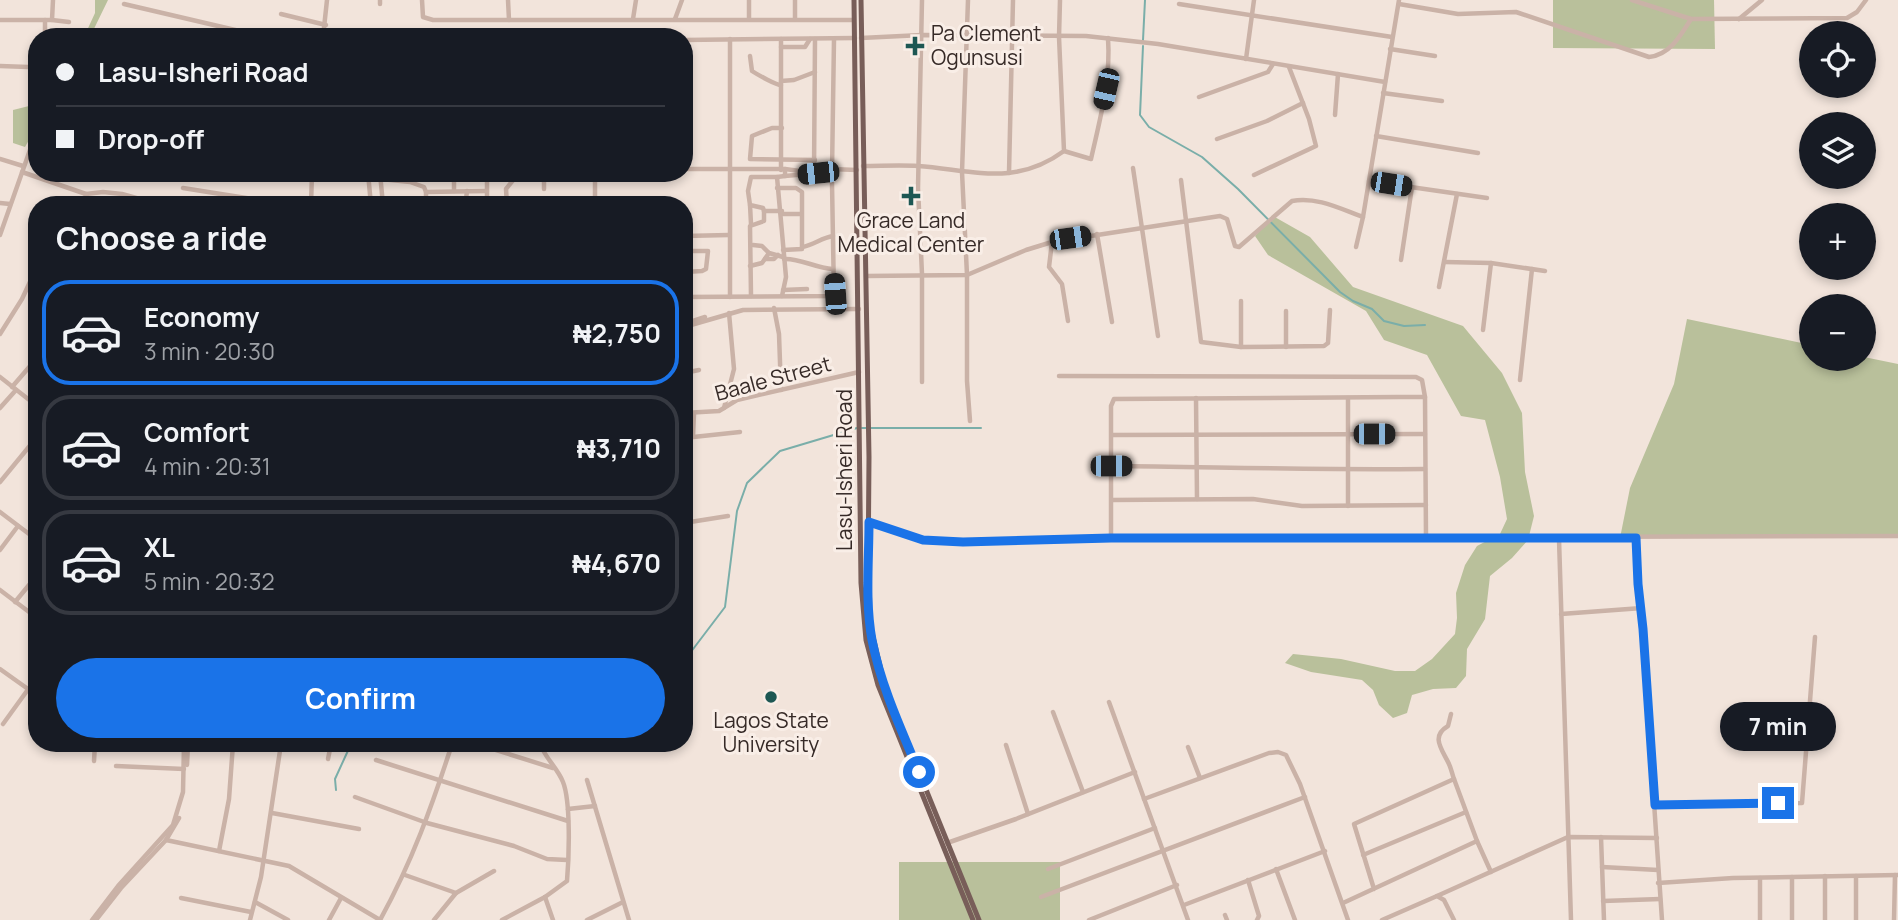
<!DOCTYPE html>
<meta charset="utf-8">
<style>
:root{--surface:#171b24;--page:#242831;--text:#f1f3f6;--muted:#9ea1a6;--line:#363941;--accent:#1a73e8}
body{margin:0;font-family:Manrope,sans-serif;background:var(--page);color:var(--text);height:100vh;display:flex;flex-direction:column;font-size:26px;white-space:nowrap}
*{box-sizing:border-box;margin:0}
p{font-size:23px;color:var(--muted)}
.icon{flex:none;width:38px;height:38px;fill:none;stroke:currentColor;stroke-width:2;stroke-linecap:round;stroke-linejoin:round}
.map{position:relative;flex:1;overflow:hidden}
.side{position:absolute;left:28px;top:196px;width:665px;height:556px;display:flex;flex-direction:column;background:var(--surface);border-radius:28px;box-shadow:0 4px 10px #0003}
.side>*{flex:none}
.banner{position:absolute;left:28px;top:28px;width:665px;height:154px;border-radius:28px;box-shadow:0 4px 10px #0003;display:grid;align-content:center;height:154px;padding:0 28px;background:var(--surface)}
.fabs{position:absolute;left:1799px;top:21px;display:grid;gap:14px}
.fabs a{display:grid;place-items:center;width:77px;height:77px;border-radius:50%;background:var(--surface);box-shadow:0 4px 10px #0003;font-size:35px}
.end{position:absolute;width:32px;height:32px;margin:-16px;border:9px solid #1a73e8;background:#fff;box-shadow:0 0 0 4px #fff}
.from{border-radius:50%}
.bubble{position:absolute;height:49px;border-radius:24px;background:var(--surface);box-shadow:0 4px 10px #0003;font-size:23px;font-weight:700;line-height:49px;text-align:center}
.car{position:absolute;width:21px;height:42px;margin:-21px -10px;border-radius:9px;box-shadow:0 0 5px 2px #0007;background:linear-gradient(#222 24%,#8ab4d8 0 40%,#222 0 76%,#8ab4d8 0 86%,#222 0)}
.banner b{display:flex;align-items:center;gap:24px;height:66px;font-size:26px}
.banner b+b{border-top:2px solid var(--line)}
.banner i{width:18px;height:18px;background:var(--text)}
ul{padding:0;list-style:none}
li{display:flex;align-items:center;gap:21px;height:105px;margin:0 14px 10px;padding:0 14px;border:4px solid var(--line);border-radius:28px}
li div{flex:1}
li b{display:block;font-size:26px}
li em{font-style:normal;font-weight:700}
li.active{border-color:var(--accent)}
li>.icon{width:63px;height:63px;stroke-width:1.5}
h2{padding:0 28px;font-size:32px;line-height:84px}
.cta{display:flex;gap:14px;margin-top:auto;padding:14px 28px}
.cta a{flex:1;height:80px;border-radius:42px;background:var(--accent);color:#fff;font-size:28px;font-weight:700;line-height:80px;text-align:center}
.map>svg:first-child{display:block}
</style>
<div class="map">
<svg width="1898" height="920" viewBox="0 0 1898 920">
<rect width="100%" height="100%" fill="#f2e4db"/>
<g fill="#b9c09b">
<path d="M95 0H108L90 37H84L95 13Z"/>
<path d="M1553 0H1714L1715 49 1553 48Z"/>
<path d="M37 104V126L25 147 13 143V110Z"/>
<path d="M1273 216 1310 237 1353 287 1463 326 1502 373 1522 413 1525 472 1534 516 1528 540 1512 558 1490 576 1485 619 1467 649 1466 676 1456 688 1433 689 1412 695 1407 713 1393 718 1379 705 1373 690 1362 680 1311 672 1285 663 1293 654 1341 659 1395 671H1415L1432 659 1455 634 1457 618 1456 593 1465 565 1477 546 1500 534 1507 519 1500 477 1485 420 1461 416 1427 355 1384 340 1366 311 1268 255 1255 236Z"/>
<path d="M1687 319 1811 345V359H1864V357L1898 364V534L1620 538 1630 488 1674 384Z"/>
<rect x="899" y="862" width="161" height="58"/>
</g>
<g fill="none" stroke-linecap="round" stroke-linejoin="round">
<g stroke="#7aaea9" stroke-width="2">
<path d="M1143 40 1145 0"/>
<path d="M1143 46 1140 115 1149 127 1202 157 1238 189 1340 292 1353 301 1372 309 1384 321 1404 326 1425 325"/>
<path d="M862 428H981"/>
<path d="M684 661 725 607 737 511 747 483 780 451 857 428"/>
<path d="M336 790 335 779 351 744"/>
</g>
<g stroke="#cab2a7" stroke-width="4.5">
<path d="M380 0V4"/>
<path d="M422 0 423 17 433 20H854"/>
<path d="M508 0 509 20"/>
<path d="M795 0V19"/>
<path d="M968 0 962 172 967 275V381L970 421"/>
<path d="M1632 0 1691 19 1847 18 1857 12 1866 0"/>
<path d="M124 4 265 37"/>
<path d="M1179 4 1392 37"/>
<path d="M1399 4 1458 14 1516 12 1649 57C1670 55 1681 35 1691 19"/>
<path d="M281 14 326 25"/>
<path d="M633 19 636 0"/>
<path d="M675 19 682 0"/>
<path d="M749 19V0"/>
<path d="M1739 19 1762 0"/>
<path d="M0 20H52L53 0"/>
<path d="M52 20 69 22"/>
<path d="M365 33 373 37"/>
<path d="M45 37V20"/>
<path d="M323 37 327 0"/>
<path d="M383 37 460 33 580 37"/>
<path d="M861 38 922 35 1086 36 1158 44 1385 82"/>
<path d="M730 39V297"/>
<path d="M684 40 855 38"/>
<path d="M781 47H805L810 39"/>
<path d="M1390 49 1435 56"/>
<path d="M750 56 752 71C758 75 776 85 781 85"/>
<path d="M1246 59 1254 0"/>
<path d="M0 66 28 67"/>
<path d="M781 81 794 80 815 72"/>
<path d="M1383 93 1442 101"/>
<path d="M1199 97 1268 72 1273 64"/>
<path d="M1335 115 1338 74"/>
<path d="M782 128H772L752 136 750 159 815 160"/>
<path d="M1376 136 1478 153"/>
<path d="M1217 139 1267 121 1303 103"/>
<path d="M1064 151 1091 159C1100 119 1111 80 1108 38"/>
<path d="M0 159 23 166"/>
<path d="M863 166C881 166 900 165 918 166 973 170 1015 187 1064 151L1059 37 1060 0"/>
<path d="M1133 168 1158 336"/>
<path d="M684 169H785L807 172"/>
<path d="M781 170V39"/>
<path d="M832 171 834 39"/>
<path d="M22 172 86 194 103 192 122 194 161 205"/>
<path d="M814 172 815 39"/>
<path d="M816 172 831 169 857 170"/>
<path d="M368 173 371 205"/>
<path d="M380 173 383 205"/>
<path d="M1009 173 1013 0"/>
<path d="M1254 175 1316 146 1309 119 1289 67"/>
<path d="M381 179 410 182 424 187 426 192 487 191"/>
<path d="M395 179 421 175 454 174V191"/>
<path d="M544 179V189"/>
<path d="M1181 180 1201 342 1241 347 1324 346 1328 343 1330 310"/>
<path d="M1369 181 1487 198"/>
<path d="M183 188 290 205"/>
<path d="M777 188H796L802 192V249L783 250"/>
<path d="M0 203 10 204"/>
<path d="M84 205 86 194"/>
<path d="M311 205 312 173"/>
<path d="M426 205V192"/>
<path d="M459 205 466 199 467 191"/>
<path d="M487 205V173"/>
<path d="M507 205 506 189 514 179H563"/>
<path d="M595 205V173"/>
<path d="M750 205 751 224"/>
<path d="M764 211 763 208 750 205 748 191 751 177H777"/>
<path d="M782 214H800"/>
<path d="M1097 234 1112 322"/>
<path d="M0 235 37 130"/>
<path d="M684 236 729 235"/>
<path d="M1052 242 1049 267 1062 284 1068 321"/>
<path d="M753 245 762 246 769 253"/>
<path d="M802 247C814 245 821 238 833 236"/>
<path d="M1356 247 1363 217"/>
<path d="M684 251H708L706 269 702 271 685 272"/>
<path d="M765 259H774L778 255"/>
<path d="M784 259C800 258 815 268 833 269"/>
<path d="M1401 260 1412 187"/>
<path d="M1445 262 1491 263 1545 271"/>
<path d="M750 266 762 263 769 253 783 257"/>
<path d="M684 272 685 297"/>
<path d="M866 276 967 275 1026 250 1052 242 1220 216 1227 219 1235 246 1239 247 1292 201C1316 196 1341 209 1363 217L1399 0"/>
<path d="M1439 287 1457 194"/>
<path d="M783 290 807 289"/>
<path d="M751 296 750 226 764 221V211H782"/>
<path d="M782 296 786 277 777 177 785 176V169"/>
<path d="M684 297 834 296 832 183 829 172 785 176"/>
<path d="M1241 301V347"/>
<path d="M774 308 779 334 781 390"/>
<path d="M1286 311V347"/>
<path d="M684 324 705 317"/>
<path d="M684 327 743 310 859 309"/>
<path d="M1483 330 1491 263"/>
<path d="M0 334 22 299 36 269"/>
<path d="M684 373 699 370"/>
<path d="M1059 376 1416 377 1422 380 1425 397"/>
<path d="M0 377 37 406"/>
<path d="M1520 380 1532 269"/>
<path d="M922 382V274L918 188 922 0"/>
<path d="M12 387 37 358"/>
<path d="M1196 398 1197 499"/>
<path d="M1348 398V506"/>
<path d="M0 408 16 390"/>
<path d="M724 408 734 369 729 313"/>
<path d="M684 413 719 411 737 400 859 372"/>
<path d="M1112 435 1425 434"/>
<path d="M693 436 694 414"/>
<path d="M684 438 740 432"/>
<path d="M1112 466C1216 467 1321 470 1425 469"/>
<path d="M0 482 37 437"/>
<path d="M1112 500 1253 499 1302 506 1426 505"/>
<path d="M0 512 37 540"/>
<path d="M869 522 924 540 963 542 1111 538 1898 536"/>
<path d="M684 523 728 516"/>
<path d="M1111 538V406L1114 399 1398 397H1425L1426 539"/>
<path d="M1636 538 1662 920"/>
<path d="M1559 539 1571 920"/>
<path d="M0 550 18 526"/>
<path d="M0 590 37 618"/>
<path d="M15 602 29 585"/>
<path d="M1561 614 1642 608"/>
<path d="M0 669 28 689"/>
<path d="M1109 702 1188 920"/>
<path d="M1053 712 1083 792"/>
<path d="M1451 714 1448 726C1431 736 1441 748 1448 762 1451 767 1452 774 1454 779"/>
<path d="M3 724 37 677"/>
<path d="M477 744 553 768"/>
<path d="M1006 745 1028 814"/>
<path d="M1188 747 1200 778"/>
<path d="M328 759 331 744"/>
<path d="M376 760 568 821"/>
<path d="M94 761 95 744"/>
<path d="M187 765 188 744"/>
<path d="M116 766 184 769"/>
<path d="M587 780 629 920"/>
<path d="M355 797 427 823 514 846 547 859 567 860"/>
<path d="M1144 799 1269 753 1278 752 1286 755 1300 784 1348 920"/>
<path d="M1655 805 1802 803 1815 637"/>
<path d="M568 809 595 806"/>
<path d="M272 813 359 829"/>
<path d="M1601 837 1604 920"/>
<path d="M166 840 289 866 380 920"/>
<path d="M1477 841 1491 872"/>
<path d="M947 843 1016 819 1135 772"/>
<path d="M219 851 229 799 233 744"/>
<path d="M1363 855 1466 812"/>
<path d="M1602 867 1658 870"/>
<path d="M1048 869 1155 828"/>
<path d="M1276 869 1295 920"/>
<path d="M405 875 456 893"/>
<path d="M1825 876V920"/>
<path d="M1856 876V920"/>
<path d="M1792 877V920"/>
<path d="M1248 880 1259 916 1257 920"/>
<path d="M1658 883 1733 878 1898 875"/>
<path d="M1437 896 1568 837 1657 838"/>
<path d="M545 897 553 920"/>
<path d="M1041 897 1305 797"/>
<path d="M181 898 251 912"/>
<path d="M1603 901 1660 899"/>
<path d="M255 902 288 920"/>
<path d="M1343 903 1477 841 1454 779 1354 824 1374 889"/>
<path d="M1184 905 1325 851"/>
<path d="M1225 915 1227 920"/>
<path d="M92 920 118 886 173 825 183 792 184 744"/>
<path d="M96 920 121 888 166 840 179 818"/>
<path d="M250 920 261 877 281 744"/>
<path d="M329 920 341 898"/>
<path d="M380 920C412 862 432 806 452 744"/>
<path d="M434 920 456 893 494 871"/>
<path d="M502 920 545 897 567 881C569 858 571 802 563 782 558 769 546 759 540 744"/>
<path d="M587 920 623 902"/>
<path d="M1089 920 1177 885"/>
<path d="M1382 920 1437 896 1444 900 1454 920"/>
<path d="M1760 920V878"/>
<path d="M1894 920 1895 875"/>
</g>
<g stroke="#785e59" stroke-width="5">
<path d="M854 0 861 583 866 640 878 685 973 920"/>
<path d="M861 0 869 457 868 584 870 624 886 691 979 920"/>
</g>
</g>
<g fill="none" stroke-linecap="round" stroke-linejoin="round">
<path stroke="#1a73e8" stroke-width="9" d="M919 772C901 729 881 686 872 640 865 602 869 561 869 522L923 540 963 542 1111 538H1636L1638 584 1643 629 1655 805 1778 803"/>
</g>
<g fill="#1d5753" stroke="#f9eee7" stroke-width="2.5">
<path d="M911.5 35.5h7v7h7v7h-7v7h-7v-7h-7v-7h7z"/>
<path d="M907.5 185.5h7v7h7v7h-7v7h-7v-7h-7v-7h7z"/>
<circle cx="771" cy="697" r="7"/>
</g>
<g text-anchor="middle" stroke-width="6" stroke-linejoin="round" paint-order="stroke">
<g font-size="21" fill="#362a27" stroke="#f9eee7">
<text x="931" y="41" text-anchor="start">Pa Clement<tspan x="931" dy="24">Ogunsusi</tspan></text>
<text x="911" y="228">Grace Land<tspan x="911" dy="24">Medical Center</tspan></text>
<text x="771" y="728">Lagos State<tspan x="771" dy="24">University</tspan></text>
</g>
<g font-size="21" fill="#362a27" stroke="#f9eee7">
<text transform="translate(773 379) rotate(-15)" y="7">Baale Street</text>
<text transform="translate(845 470) rotate(-90)" y="7">Lasu-Isheri Road</text>
</g>
</g>
</svg>
<div class="fabs">
<a><svg class="icon" aria-label="locate" viewBox="0 0 24 24"><circle cx="12" cy="12" r="6"/><path d="M12 2v4M12 18v4M2 12h4M18 12h4"/></svg></a>
<a><svg class="icon" aria-label="layers" viewBox="0 0 24 24"><path d="M12 4l9 5-9 5-9-5zM3 14l9 5 9-5"/></svg></a>
<a>+</a>
<a>−</a>
</div>
<i class="end from" style="left:919px;top:772px"></i>
<i class="end" style="left:1778px;top:803px"></i>
<div class="bubble" style="left:1720px;top:702px;width:116px">7 min</div>
<i class="car" style="left:1106px;top:89px;rotate:193deg"></i>
<i class="car" style="left:818px;top:173px;rotate:264deg"></i>
<i class="car" style="left:1391px;top:184px;rotate:99deg"></i>
<i class="car" style="left:1070px;top:238px;rotate:82deg"></i>
<i class="car" style="left:835px;top:294px;rotate:356deg"></i>
<i class="car" style="left:1374px;top:434px;rotate:90deg"></i>
<i class="car" style="left:1111px;top:466px;rotate:90deg"></i>
<div class="banner">
<b><i class="from"></i>Lasu-Isheri Road</b>
<b><i></i>Drop-off</b>
</div>
<section class="side">
<h2>Choose a ride</h2>
<ul>
<li class="active"><svg class="icon" aria-label="car" viewBox="0 0 24 24"><path d="M5 17H2v-5l4-1 3-4h7l3 4 3 1v5h-3M9 17h6M6 11h13"/><circle cx="7" cy="17" r="2"/><circle cx="17" cy="17" r="2"/></svg><div><b>Economy</b><p>3 min · 20:30</p></div><em>₦2,750</em></li>
<li><svg class="icon" aria-label="car" viewBox="0 0 24 24"><path d="M5 17H2v-5l4-1 3-4h7l3 4 3 1v5h-3M9 17h6M6 11h13"/><circle cx="7" cy="17" r="2"/><circle cx="17" cy="17" r="2"/></svg><div><b>Comfort</b><p>4 min · 20:31</p></div><em>₦3,710</em></li>
<li><svg class="icon" aria-label="car" viewBox="0 0 24 24"><path d="M5 17H2v-5l4-1 3-4h7l3 4 3 1v5h-3M9 17h6M6 11h13"/><circle cx="7" cy="17" r="2"/><circle cx="17" cy="17" r="2"/></svg><div><b>XL</b><p>5 min · 20:32</p></div><em>₦4,670</em></li>
</ul>
<div class="cta"><a>Confirm</a></div>
</section>
</div>
